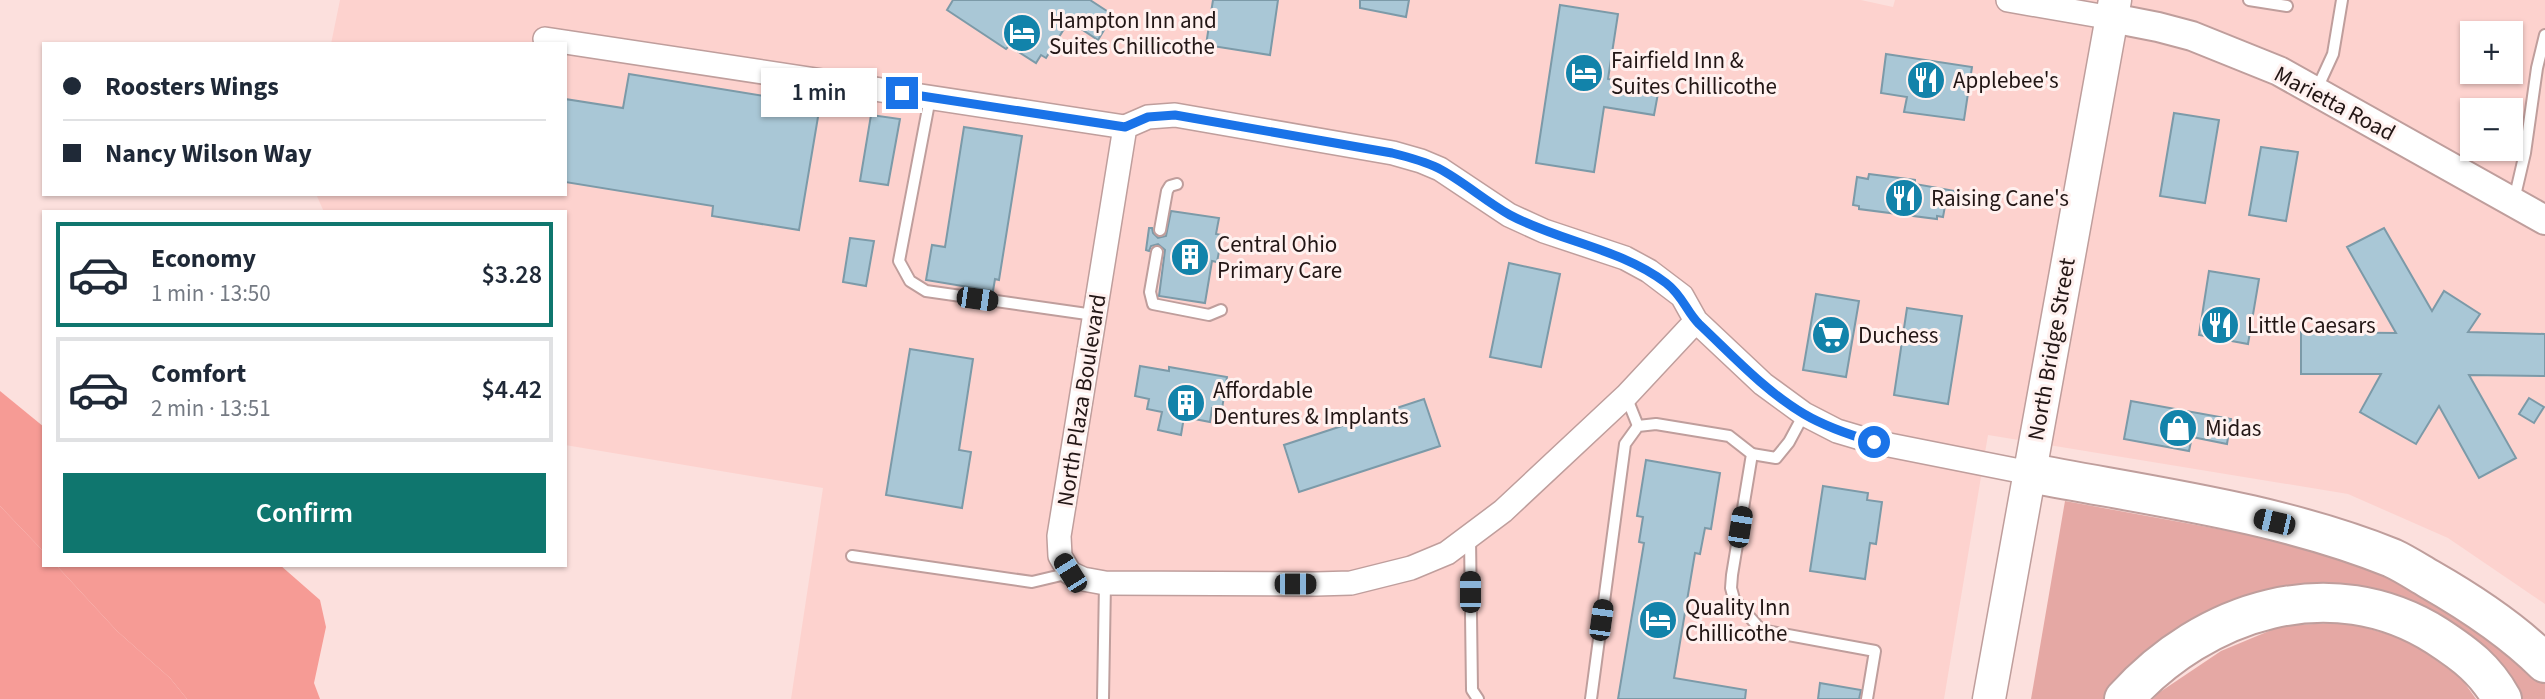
<!DOCTYPE html>
<meta charset="utf-8">
<style>
:root{--surface:#fff;--page:#f2f2f3;--text:#1f2937;--muted:#747a83;--line:#e0e1e3;--accent:#0f766e}
body{margin:0;font-family:"Source Sans 3",sans-serif;background:var(--page);color:var(--text);height:100vh;display:flex;flex-direction:column;font-size:26px;white-space:nowrap}
*{box-sizing:border-box;margin:0}
p{font-size:23px;color:var(--muted)}
.icon{flex:none;width:38px;height:38px;fill:none;stroke:currentColor;stroke-width:2;stroke-linecap:round;stroke-linejoin:round}
.map{position:relative;flex:1;overflow:hidden}
.drawer{position:absolute;left:42px;top:210px;width:525px;height:357px;display:flex;flex-direction:column;background:var(--surface);border-radius:0px;box-shadow:0 2px 5px #0004}
.drawer>*{flex:none}
.hud{position:absolute;left:42px;top:42px;width:525px;height:154px;border-radius:0px;box-shadow:0 2px 5px #0004;display:grid;align-content:center;height:154px;padding:0 21px;background:var(--surface)}
.fabs{position:absolute;left:2460px;top:21px;display:grid;gap:14px}
.fabs a{display:grid;place-items:center;width:63px;height:63px;border-radius:0px;background:var(--surface);box-shadow:0 2px 5px #0004;font-size:35px}
.end{position:absolute;width:32px;height:32px;margin:-16px;border:9px solid #1a73e8;background:#fff;box-shadow:0 0 0 4px #fff}
.from{border-radius:50%}
.bubble{position:absolute;height:49px;border-radius:0px;background:var(--surface);box-shadow:0 2px 5px #0004;font-size:23px;font-weight:600;line-height:49px;text-align:center}
.car{position:absolute;width:21px;height:42px;margin:-21px -10px;border-radius:9px;box-shadow:0 0 5px 2px #0007;background:linear-gradient(#222 24%,#8ab4d8 0 40%,#222 0 76%,#8ab4d8 0 86%,#222 0)}
.hud b{display:flex;align-items:center;gap:24px;height:66px;font-size:26px}
.hud b+b{border-top:2px solid var(--line)}
.hud i{width:18px;height:18px;background:var(--text)}
ul{padding:12px 0 0;list-style:none}
li{display:flex;align-items:center;gap:21px;height:105px;margin:0 14px 10px;padding:0 7px;border:4px solid var(--line);border-radius:0px}
li div{flex:1}
li b{display:block;font-size:26px}
li em{font-style:normal;font-weight:600}
li.current{border-color:var(--accent)}
li>.icon{width:63px;height:63px;stroke-width:1.5}
.cta{display:flex;gap:14px;margin-top:auto;padding:14px 21px}
.cta a{flex:1;height:80px;border-radius:0px;background:var(--accent);color:#fff;font-size:28px;font-weight:600;line-height:80px;text-align:center}
.map>svg:first-child{display:block}
</style>
<div class="map">
<svg width="2545" height="699" viewBox="0 0 2545 699">
<rect width="100%" height="100%" fill="#fce0dd"/>
<path fill="#fdd2ce" fill-rule="evenodd" d="M340 0H1861L1893 7 1895 0H2545V604L2448 538 2348 494 1988 435 1944 699H791L823 488 565 445V212H324L316 194H565V44H331ZM2473 33H2511V72H2473ZM2473 110H2511V149H2473Z"/>
<g fill="#e5a8a4">
<path d="M2065 501 2295 543 2362 562 2496 633 2545 683V699H2519L2332 591 2106 699H2031Z"/>
<path d="M2346 622 2408 640 2461 678 2476 699H2153L2160 692 2221 651 2281 626Z"/>
</g>
<g fill="#f69b95">
<path d="M0 391 44 427V552L0 506Z"/>
<path d="M56 565H280L320 600 326 627 314 683 320 699H187L170 678 117 631Z"/>
</g>
<path fill="#f79c97" d="M0 506 44 552V565H56L117 631 170 678 187 699H0Z"/>
<g fill="#a9c7d6" stroke="#7c9aa8" stroke-width="2">
<path d="M953 0H1090L1113 15 1098 40 1069 21 1046 58 1041 55 1036 63 1009 46 1006 49 947 10Z"/>
<path d="M1213 0H1278L1270 55 1206 45Z"/>
<path d="M1360 0H1409L1406 17 1360 8Z"/>
<path d="M1560 5 1618 14 1608 79 1659 88 1654 115 1604 107 1594 172 1536 163Z"/>
<path d="M1886 54 1972 67 1964 120 1904 112 1907 97 1881 93Z"/>
<path d="M629 74 820 105 799 230 712 216 713 206 565 182V99L623 108Z"/>
<path d="M2174 113 2219 120 2205 203 2160 196Z"/>
<path d="M871 115 900 119 888 185 860 181Z"/>
<path d="M964 127 1022 136 999 280 995 279 993 291 926 280 932 245 945 247Z"/>
<path d="M2261 147 2298 152 2286 221 2249 215Z"/>
<path d="M1869 174 1915 180V184L1955 191 1953 207 1945 206 1943 217 1937 216V219L1859 209V206L1853 205 1857 177 1868 179Z"/>
<path d="M1171 211 1219 218 1216 234 1222 235 1217 262 1212 261 1205 303 1159 296 1165 250 1158 244 1151 246 1149 251 1146 250 1149 228H1152L1153 233 1158 238 1166 236Z"/>
<path d="M2384 228 2432 311 2444 291 2480 314 2468 332 2545 334V376L2469 375 2516 458 2479 478 2439 406 2416 444 2360 412 2381 374H2301V332L2396 333 2347 247Z"/>
<path d="M850 238 874 241 866 286 843 282Z"/>
<path d="M1509 263 1560 274 1541 367 1490 357Z"/>
<path d="M2209 271 2259 279 2248 344 2199 335Z"/>
<path d="M1816 294 1859 301 1846 377 1803 370Z"/>
<path d="M1907 308 1962 316 1948 404 1894 395Z"/>
<path d="M910 349 973 359 959 450 971 452 962 508 886 495Z"/>
<path d="M1140 366 1169 371V367L1227 377 1222 409 1212 408 1210 422 1184 417 1181 435 1158 430 1162 412 1147 409 1149 399 1135 396Z"/>
<path d="M2529 398 2544 407 2534 423 2519 414Z"/>
<path d="M1424 399 1440 446 1299 492 1284 445Z"/>
<path d="M2131 401 2231 419 2227 444 2192 437 2189 451 2124 439Z"/>
<path d="M1646 460 1720 473 1711 529 1705 528 1700 554 1695 553 1674 678 1746 690 1745 699H1618L1644 543 1639 542 1643 517 1637 516Z"/>
<path d="M1823 486 1868 493 1867 500 1882 502 1876 544 1870 543 1865 579 1810 571Z"/>
<path d="M1820 683 1861 690 1859 699H1818Z"/>
</g>
<g fill="none" stroke-linecap="round" stroke-linejoin="round">
<defs>
<g id="service">
<path d="M2249 0 2287 6"/>
<path d="M2316 91 2333 54 2342 0"/>
<path d="M930 98 899 261 910 281 926 291 1094 315"/>
<path d="M2514 200 2525 153 2537 68 2545 35"/>
<path d="M1160 230 1167 191 1170 186 1177 184"/>
<path d="M1157 252 1150 292 1153 304 1209 315 1221 310"/>
<path d="M1626 396 1638 426"/>
<path d="M1752 454 1776 458 1789 442 1804 414"/>
<path d="M1470 538 1472 690 1478 699"/>
<path d="M852 556 1032 582 1070 573"/>
<path d="M1103 699 1105 583"/>
<path d="M1591 699 1625 444 1638 426 1656 424 1729 436 1752 454 1732 575 1731 588 1734 599 1761 630 1875 651 1867 699"/>
</g>
<g id="minor">
<path d="M2008 0 2112 18"/>
<path d="M545 39 1125 127"/>
<path d="M1696 321 1626 396 1503 511 1447 553 1411 568 1351 583 1316 584 1105 583 1083 579 1070 573 1060 556 1059 536 1125 127 1148 117 1175 115 1393 153 1421 161 1440 169 1509 215 1544 231 1625 258 1649 271 1682 296 1696 321 1763 384 1804 414 1837 431 1874 442 2030 473"/>
</g>
<path id="tertiary" d="M2112 18 2158 27 2192 36 2279 71 2545 220"/>
<path id="secondary" d="M1989 699 2115 0"/>
<g id="motorway">
<path d="M2030 473C2150 496 2278 512 2392 558 2405 564 2417 572 2429 579 2471 603 2511 629 2545 663"/>
<path d="M2124 699C2204 610 2331 569 2437 636 2466 655 2485 669 2502 699"/>
</g>
</defs>
<use href="#service" stroke="#bf9e9c" stroke-width="14"/>
<use href="#minor" stroke="#bf9e9c" stroke-width="26"/>
<use href="#tertiary" stroke="#bf9e9c" stroke-width="32"/>
<use href="#secondary" stroke="#bf9e9c" stroke-width="35"/>
<use href="#motorway" stroke="#bf9e9c" stroke-width="42"/>
<use href="#service" stroke="#fff" stroke-width="10"/>
<use href="#minor" stroke="#fff" stroke-width="23"/>
<use href="#tertiary" stroke="#fff" stroke-width="28"/>
<use href="#secondary" stroke="#fff" stroke-width="32"/>
<use href="#motorway" stroke="#fff" stroke-width="38"/>
</g>
<g fill="none" stroke-linecap="round" stroke-linejoin="round">
<path stroke="#1a73e8" stroke-width="9" d="M902 93 1125 127 1148 117 1175 115 1392 153C1408 157 1424 161 1438 168 1463 181 1485 201 1510 215 1560 242 1620 248 1666 283 1683 296 1686 311 1699 324 1732 355 1765 391 1804 414 1826 427 1850 435 1874 442"/>
</g>
<defs>
<symbol id="hotel-disc" viewBox="-11 -11 22 22"><circle r="9.5" fill="#1283aa" stroke="#fff1ef"/><path d="M-6-4.5h1.5V1H6V5H4.5V3h-9V5H-6ZM-4 0a1.8 1.8 0 1 1 3.6 0ZM.5 0V-2.5h3Q6-2.5 6 0Z" fill="#fff"/></symbol>
<symbol id="restaurant-disc" viewBox="-11 -11 22 22"><circle r="9.5" fill="#1283aa" stroke="#fff1ef"/><path d="M-5-6h1v4h1v-4h1v4h1v-4h1v5L-1.5 .5V6h-2V.5L-5-1ZM5-6V6H3V1.5H1.5Q1.5-4 5-6Z" fill="#fff"/></symbol>
<symbol id="building-disc" viewBox="-11 -11 22 22"><circle r="9.5" fill="#1283aa" stroke="#fff1ef"/><path d="M-4-6H4V6H1V3H-1V6H-4ZM-2.5-4.3h1.7v1.8h-1.7ZM.8-4.3h1.7v1.8H.8ZM-2.5-1h1.7V.8h-1.7ZM.8-1h1.7V.8H.8Z" fill="#fff"/></symbol>
<symbol id="supermarket-disc" viewBox="-11 -11 22 22"><circle r="9.5" fill="#1283aa" stroke="#fff1ef"/><path d="M-6-5.5h2.5l.6 2H6L4.5 2H-2.5L-4.4-4H-6ZM-1.5 3.2a1.3 1.3 0 1 0 .1 0ZM3 3.2a1.3 1.3 0 1 0 .1 0Z" fill="#fff"/></symbol>
<symbol id="shop-disc" viewBox="-11 -11 22 22"><circle r="9.5" fill="#1283aa" stroke="#fff1ef"/><path d="M-5-2.5h2.3a2.7 3.5 0 0 1 5.4 0H5L5.5 6h-11ZM-1.5-2.5h3a1.5 2.3 0 0 0-3 0Z" fill="#fff"/></symbol>
</defs>
<g fill-rule="evenodd">
<use href="#hotel-disc" x="1000" y="11" width="44" height="44"/>
<use href="#hotel-disc" x="1562" y="51" width="44" height="44"/>
<use href="#restaurant-disc" x="1904" y="58" width="44" height="44"/>
<use href="#restaurant-disc" x="1882" y="176" width="44" height="44"/>
<use href="#building-disc" x="1168" y="235" width="44" height="44"/>
<use href="#restaurant-disc" x="2198" y="303" width="44" height="44"/>
<use href="#supermarket-disc" x="1809" y="313" width="44" height="44"/>
<use href="#building-disc" x="1164" y="381" width="44" height="44"/>
<use href="#shop-disc" x="2156" y="406" width="44" height="44"/>
<use href="#hotel-disc" x="1636" y="598" width="44" height="44"/>
</g>
<g text-anchor="middle" stroke-width="6" stroke-linejoin="round" paint-order="stroke">
<g font-size="23" fill="#221615" stroke="#fff1ef" text-anchor="start">
<text x="1049" y="28">Hampton Inn and<tspan x="1049" dy="26">Suites Chillicothe</tspan></text>
<text x="1611" y="68">Fairfield Inn &amp;<tspan x="1611" dy="26">Suites Chillicothe</tspan></text>
<text x="1953" y="88">Applebee's</text>
<text x="1931" y="206">Raising Cane's</text>
<text x="1217" y="252">Central Ohio<tspan x="1217" dy="26">Primary Care</tspan></text>
<text x="2247" y="333">Little Caesars</text>
<text x="1858" y="343">Duchess</text>
<text x="1213" y="398">Affordable<tspan x="1213" dy="26">Dentures &amp; Implants</tspan></text>
<text x="2205" y="436">Midas</text>
<text x="1685" y="615">Quality Inn<tspan x="1685" dy="26">Chillicothe</tspan></text>
</g>
<g font-size="23" fill="#221615" stroke="#fff1ef">
<text transform="translate(2335 103) rotate(28)" y="8">Marietta Road</text>
<text transform="translate(2051 349) rotate(-80)" y="8">North Bridge Street</text>
<text transform="translate(1081 400) rotate(-81)" y="8">North Plaza Boulevard</text>
</g>
</g>
</svg>
<div class="fabs">
<a>+</a>
<a>−</a>
</div>
<i class="end from" style="left:1874px;top:442px"></i>
<i class="end" style="left:902px;top:93px"></i>
<div class="bubble" style="left:761px;top:68px;width:116px">1 min</div>
<i class="car" style="left:977px;top:299px;rotate:98deg"></i>
<i class="car" style="left:2274px;top:522px;rotate:283deg"></i>
<i class="car" style="left:1740px;top:527px;rotate:9deg"></i>
<i class="car" style="left:1070px;top:573px;rotate:328deg"></i>
<i class="car" style="left:1295px;top:584px;rotate:90deg"></i>
<i class="car" style="left:1470px;top:592px;rotate:0deg"></i>
<i class="car" style="left:1601px;top:620px;rotate:8deg"></i>
<div class="hud">
<b><i class="from"></i>Roosters Wings</b>
<b><i></i>Nancy Wilson Way</b>
</div>
<section class="drawer">
<ul>
<li class="current"><svg class="icon" aria-label="car" viewBox="0 0 24 24"><path d="M5 17H2v-5l4-1 3-4h7l3 4 3 1v5h-3M9 17h6M6 11h13"/><circle cx="7" cy="17" r="2"/><circle cx="17" cy="17" r="2"/></svg><div><b>Economy</b><p>1 min · 13:50</p></div><em>$3.28</em></li>
<li><svg class="icon" aria-label="car" viewBox="0 0 24 24"><path d="M5 17H2v-5l4-1 3-4h7l3 4 3 1v5h-3M9 17h6M6 11h13"/><circle cx="7" cy="17" r="2"/><circle cx="17" cy="17" r="2"/></svg><div><b>Comfort</b><p>2 min · 13:51</p></div><em>$4.42</em></li>
</ul>
<div class="cta"><a>Confirm</a></div>
</section>
</div>
